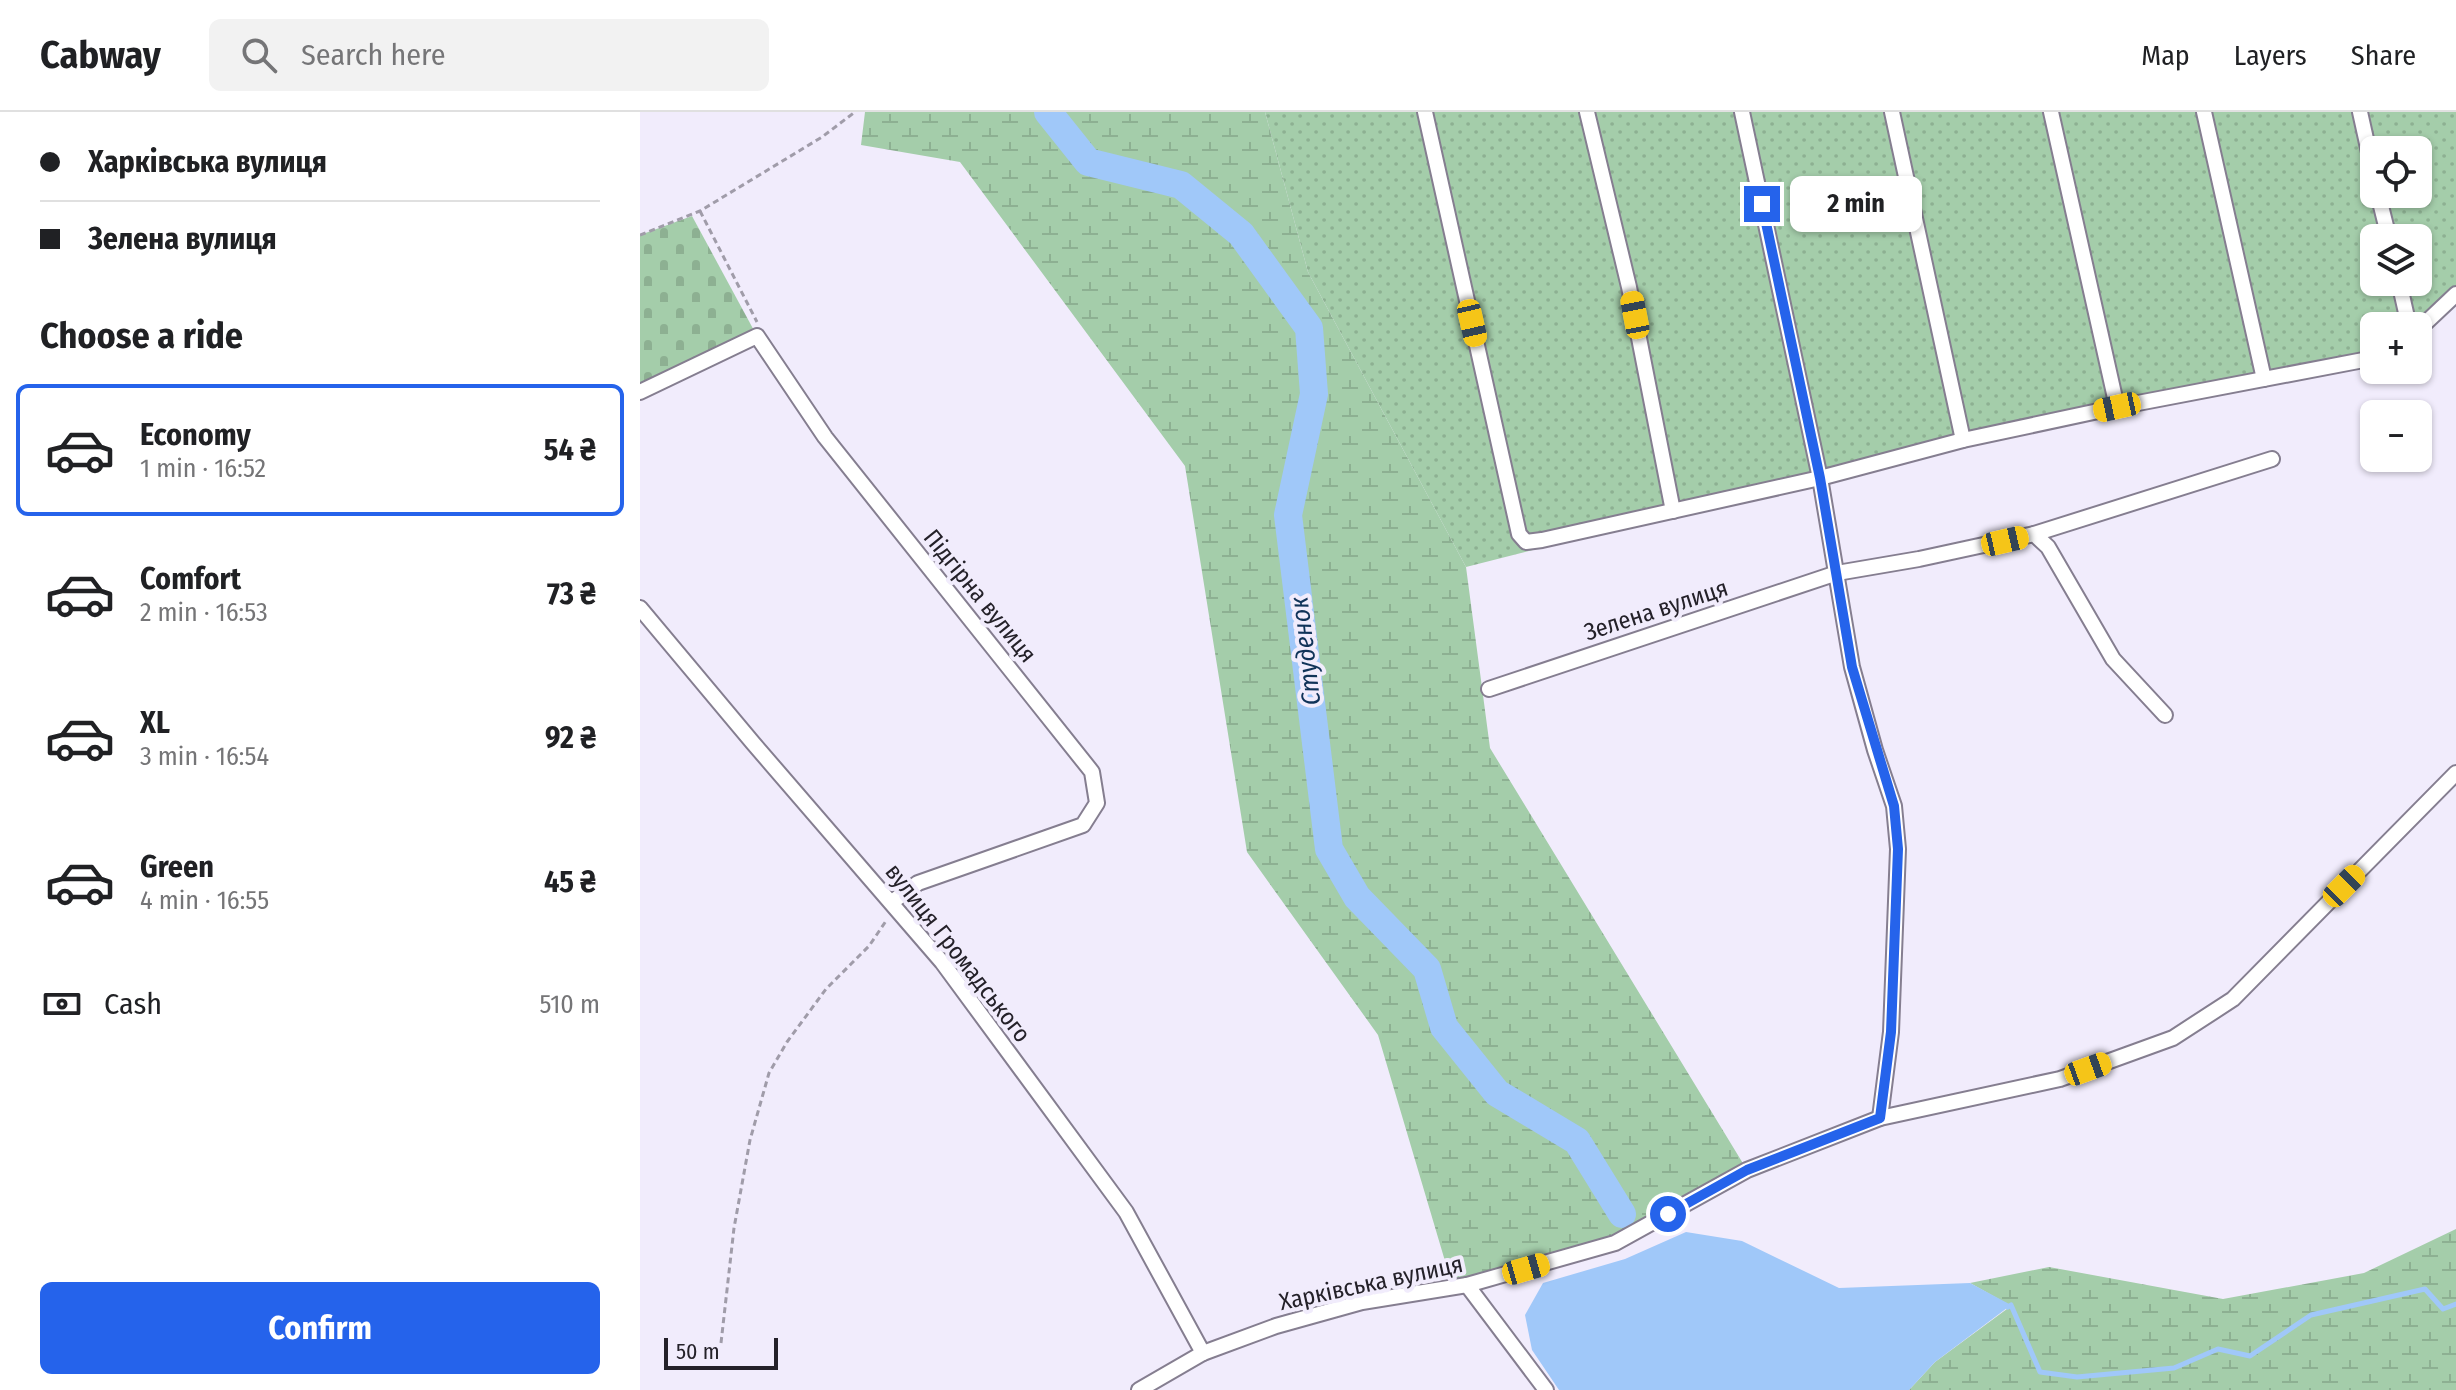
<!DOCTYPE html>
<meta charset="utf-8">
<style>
:root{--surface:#fff;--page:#f2f2f2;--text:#202124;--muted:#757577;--line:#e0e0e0;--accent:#2563eb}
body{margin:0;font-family:"Fira Sans Condensed",sans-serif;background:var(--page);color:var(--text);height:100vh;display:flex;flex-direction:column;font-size:30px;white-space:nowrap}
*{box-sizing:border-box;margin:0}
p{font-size:26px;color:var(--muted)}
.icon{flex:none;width:44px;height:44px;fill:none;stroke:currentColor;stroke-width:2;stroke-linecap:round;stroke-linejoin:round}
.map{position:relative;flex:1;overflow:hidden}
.side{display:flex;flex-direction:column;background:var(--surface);width:640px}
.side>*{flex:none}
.guide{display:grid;align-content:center;height:176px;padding:0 40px;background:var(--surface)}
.buttons{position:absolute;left:1720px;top:24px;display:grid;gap:16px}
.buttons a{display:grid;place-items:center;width:72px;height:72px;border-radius:12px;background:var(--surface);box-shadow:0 2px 6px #0004;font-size:40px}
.scale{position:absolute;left:24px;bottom:20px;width:114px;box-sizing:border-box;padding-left:8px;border:4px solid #242129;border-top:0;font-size:22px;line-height:28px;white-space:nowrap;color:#242129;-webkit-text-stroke:6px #f1ecfc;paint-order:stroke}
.end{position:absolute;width:36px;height:36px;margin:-18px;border:10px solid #2563eb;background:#fff;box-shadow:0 0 0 4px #fff}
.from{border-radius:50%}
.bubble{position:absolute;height:56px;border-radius:12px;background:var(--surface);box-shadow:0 2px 6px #0004;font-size:26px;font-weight:700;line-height:56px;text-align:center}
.car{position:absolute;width:24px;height:48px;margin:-24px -12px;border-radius:10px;box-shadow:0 0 6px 2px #0007;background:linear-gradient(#f5c518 24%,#345 0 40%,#f5c518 0 76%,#345 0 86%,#f5c518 0)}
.guide b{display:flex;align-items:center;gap:28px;height:76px;font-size:30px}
.guide b+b{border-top:2px solid var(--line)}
.guide i{width:20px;height:20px;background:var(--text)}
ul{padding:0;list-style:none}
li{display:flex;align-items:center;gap:24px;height:132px;margin:0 16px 12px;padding:0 24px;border:4px solid transparent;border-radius:12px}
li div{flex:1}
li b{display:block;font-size:30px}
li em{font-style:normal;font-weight:700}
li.on{border-color:var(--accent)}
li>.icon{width:72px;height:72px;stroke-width:1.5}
h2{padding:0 40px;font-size:36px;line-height:96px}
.pay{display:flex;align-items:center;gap:20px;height:88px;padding:0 40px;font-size:30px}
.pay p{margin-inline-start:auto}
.cta{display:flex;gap:16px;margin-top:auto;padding:16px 40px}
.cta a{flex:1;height:92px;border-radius:12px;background:var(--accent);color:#fff;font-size:32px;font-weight:700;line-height:92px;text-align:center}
header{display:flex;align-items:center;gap:48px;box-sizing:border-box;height:112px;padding:0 40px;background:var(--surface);border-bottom:2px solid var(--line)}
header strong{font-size:38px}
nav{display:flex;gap:44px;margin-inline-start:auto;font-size:28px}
.search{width:560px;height:72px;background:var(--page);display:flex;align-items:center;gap:20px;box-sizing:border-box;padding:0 28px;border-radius:12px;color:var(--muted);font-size:30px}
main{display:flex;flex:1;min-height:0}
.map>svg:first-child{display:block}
</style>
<header>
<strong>Cabway</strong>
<div class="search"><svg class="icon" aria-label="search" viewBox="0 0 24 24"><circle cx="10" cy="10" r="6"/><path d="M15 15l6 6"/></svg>Search here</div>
<nav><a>Map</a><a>Layers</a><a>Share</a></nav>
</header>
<main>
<section class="side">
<div class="guide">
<b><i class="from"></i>Харківська вулиця</b>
<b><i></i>Зелена вулиця</b>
</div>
<h2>Choose a ride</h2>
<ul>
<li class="on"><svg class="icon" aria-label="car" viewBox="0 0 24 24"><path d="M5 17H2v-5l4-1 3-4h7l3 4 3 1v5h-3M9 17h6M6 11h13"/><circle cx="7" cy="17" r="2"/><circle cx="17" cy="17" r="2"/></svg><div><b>Economy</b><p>1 min · 16:52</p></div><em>54 ₴</em></li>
<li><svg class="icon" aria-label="car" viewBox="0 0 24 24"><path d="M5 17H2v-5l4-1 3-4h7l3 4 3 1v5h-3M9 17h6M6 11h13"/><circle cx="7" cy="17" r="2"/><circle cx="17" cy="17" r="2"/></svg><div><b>Comfort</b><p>2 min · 16:53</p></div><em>73 ₴</em></li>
<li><svg class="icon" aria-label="car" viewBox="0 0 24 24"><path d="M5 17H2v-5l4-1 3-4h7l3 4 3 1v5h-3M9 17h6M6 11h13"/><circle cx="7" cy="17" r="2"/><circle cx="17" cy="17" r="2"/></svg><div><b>XL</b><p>3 min · 16:54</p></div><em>92 ₴</em></li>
<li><svg class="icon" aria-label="car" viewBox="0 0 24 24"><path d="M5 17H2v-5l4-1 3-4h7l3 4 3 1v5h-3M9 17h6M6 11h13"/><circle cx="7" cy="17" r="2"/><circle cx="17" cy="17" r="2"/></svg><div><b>Green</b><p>4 min · 16:55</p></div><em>45 ₴</em></li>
</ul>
<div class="pay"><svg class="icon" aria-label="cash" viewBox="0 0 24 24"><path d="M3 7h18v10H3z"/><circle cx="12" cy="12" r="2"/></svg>Cash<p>510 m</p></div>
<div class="cta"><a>Confirm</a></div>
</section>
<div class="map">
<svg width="1816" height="1278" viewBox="0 0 1816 1278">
<defs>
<pattern id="grass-dots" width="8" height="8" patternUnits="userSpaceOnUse" patternTransform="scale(2)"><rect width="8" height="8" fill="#a4cdaa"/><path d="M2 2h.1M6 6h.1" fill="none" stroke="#8db092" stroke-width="1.8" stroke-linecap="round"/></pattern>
<pattern id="wetland-marsh" width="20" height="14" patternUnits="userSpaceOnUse" patternTransform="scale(2)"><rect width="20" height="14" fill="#a4cdaa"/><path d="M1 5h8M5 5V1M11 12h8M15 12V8" fill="none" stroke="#8db092"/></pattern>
<pattern id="cemetery-stones" width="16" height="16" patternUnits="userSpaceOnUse" patternTransform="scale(2)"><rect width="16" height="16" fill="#a4cdaa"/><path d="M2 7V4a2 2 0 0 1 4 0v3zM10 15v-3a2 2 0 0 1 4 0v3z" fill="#8db092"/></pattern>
</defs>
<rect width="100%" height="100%" fill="#f1ecfc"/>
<g fill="url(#grass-dots)">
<path d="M625 0H1722L1734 55V82L1750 126H1734V170H1759L1769 214H1734V246L1305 333 826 455 668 160Z"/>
<path d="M1725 0H1816V177L1777 214 1766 170H1778V126H1755L1745 82H1778V38H1734Z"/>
</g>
<g fill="url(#wetland-marsh)">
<path d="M225 0H625L668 160 826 455 850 636 1107 1058 975 1131 813 1176 738 923 607 740 545 354 320 50 221 33Z"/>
<path d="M1816 1117V1278H1269L1295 1250 1371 1194 1330 1171 1409 1155 1583 1187 1724 1161Z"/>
</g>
<path fill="url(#cemetery-stones)" d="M52 104 117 224 0 280V123Z"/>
<path fill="#a0c8f9" d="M1046 1120 1102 1129 1199 1176 1330 1171 1371 1193 1295 1250 1269 1278H919L892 1238 885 1203 903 1171 985 1147Z"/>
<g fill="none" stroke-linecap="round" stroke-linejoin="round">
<path stroke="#a0c8f9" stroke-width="5" d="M1368 1195 1371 1193 1400 1260 1437 1265 1534 1256 1578 1237 1610 1244 1671 1203 1785 1177 1803 1197 1816 1192"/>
<path stroke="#a0c8f9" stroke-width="28" d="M408 0 448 50 541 73 601 122 669 216 674 282 648 403 689 737 717 785 787 857 804 915 857 981 937 1029 982 1102"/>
<defs>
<g id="minor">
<path d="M785 0 879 422 886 430 902 428 1180 366 1323 328 1477 295 1734 246"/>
<path d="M947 0 989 175 1033 399"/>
<path d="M1102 0 1180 366 1212 555 1235 638 1254 694 1258 737 1251 920 1240 1006"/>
<path d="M1252 0 1323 328"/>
<path d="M1411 0 1477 295"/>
<path d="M1564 0 1624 267"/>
<path d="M1720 0 1734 63"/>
<path d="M1738 82 1749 126"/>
<path d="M1759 170 1769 214"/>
<path d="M1778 218 1816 182"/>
<path d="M0 280 117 224 185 325 452 660 457 691 443 713 278 771 252 790"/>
<path d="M1394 422 1632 347"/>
<path d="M0 496 113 631 302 850 486 1100 563 1241"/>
<path d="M849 577 1197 461 1279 447 1394 422 1408 435 1473 547 1525 603"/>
<path d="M827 1173 906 1278"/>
<path d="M499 1278 563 1241 636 1214 722 1190 827 1173 975 1131 1107 1058 1240 1006 1420 967 1533 926 1593 887 1816 661"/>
</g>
</defs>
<use href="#minor" stroke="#857e90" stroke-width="18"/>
<g stroke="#a09ca9" stroke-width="3" stroke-dasharray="6 4" stroke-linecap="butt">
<path d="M60 99 117 210"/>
<path d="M0 123 60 99 182 25 215 0"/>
<path d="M81 1231 94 1116 110 1028 129 961 147 930 186 877 229 834 246 809"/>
</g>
<use href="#minor" stroke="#fff" stroke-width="14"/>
</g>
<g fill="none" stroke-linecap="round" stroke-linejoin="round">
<path stroke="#2563eb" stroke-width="10" d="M1028 1102 1107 1058 1240 1006 1251 920 1258 737 1254 694 1212 555 1180 366 1122 92"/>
</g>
<g text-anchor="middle" stroke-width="8" stroke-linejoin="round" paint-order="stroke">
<g font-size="24" fill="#242129" stroke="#f1ecfc">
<text transform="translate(340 484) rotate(51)" y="8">Підгірна вулиця</text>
<text transform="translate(1016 498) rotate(-18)" y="8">Зелена вулиця</text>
<text transform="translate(318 841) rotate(52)" y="8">вулиця Громадського</text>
<text transform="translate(731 1171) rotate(-12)" y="8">Харківська вулиця</text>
</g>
<g font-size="26" font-style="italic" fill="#103359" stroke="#f1ecfc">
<text transform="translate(665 539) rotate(-97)" y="9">Студенок</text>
</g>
</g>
</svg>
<div class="buttons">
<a><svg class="icon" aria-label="locate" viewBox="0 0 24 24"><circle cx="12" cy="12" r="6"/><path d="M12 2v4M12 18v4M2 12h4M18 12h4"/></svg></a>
<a><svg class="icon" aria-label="layers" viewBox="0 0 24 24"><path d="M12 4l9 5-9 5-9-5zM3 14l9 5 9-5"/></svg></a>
<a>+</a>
<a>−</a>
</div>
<div class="scale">50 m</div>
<i class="end from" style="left:1028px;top:1102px"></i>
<i class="end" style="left:1122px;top:92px"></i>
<div class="bubble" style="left:1150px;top:64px;width:132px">2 min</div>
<i class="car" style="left:995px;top:203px;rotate:349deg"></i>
<i class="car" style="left:832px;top:211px;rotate:167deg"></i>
<i class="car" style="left:1477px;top:295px;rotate:258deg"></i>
<i class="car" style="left:1365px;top:429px;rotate:77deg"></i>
<i class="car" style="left:1704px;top:774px;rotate:45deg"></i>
<i class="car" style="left:1448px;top:957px;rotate:70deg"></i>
<i class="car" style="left:886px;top:1157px;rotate:74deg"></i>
</div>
</main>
